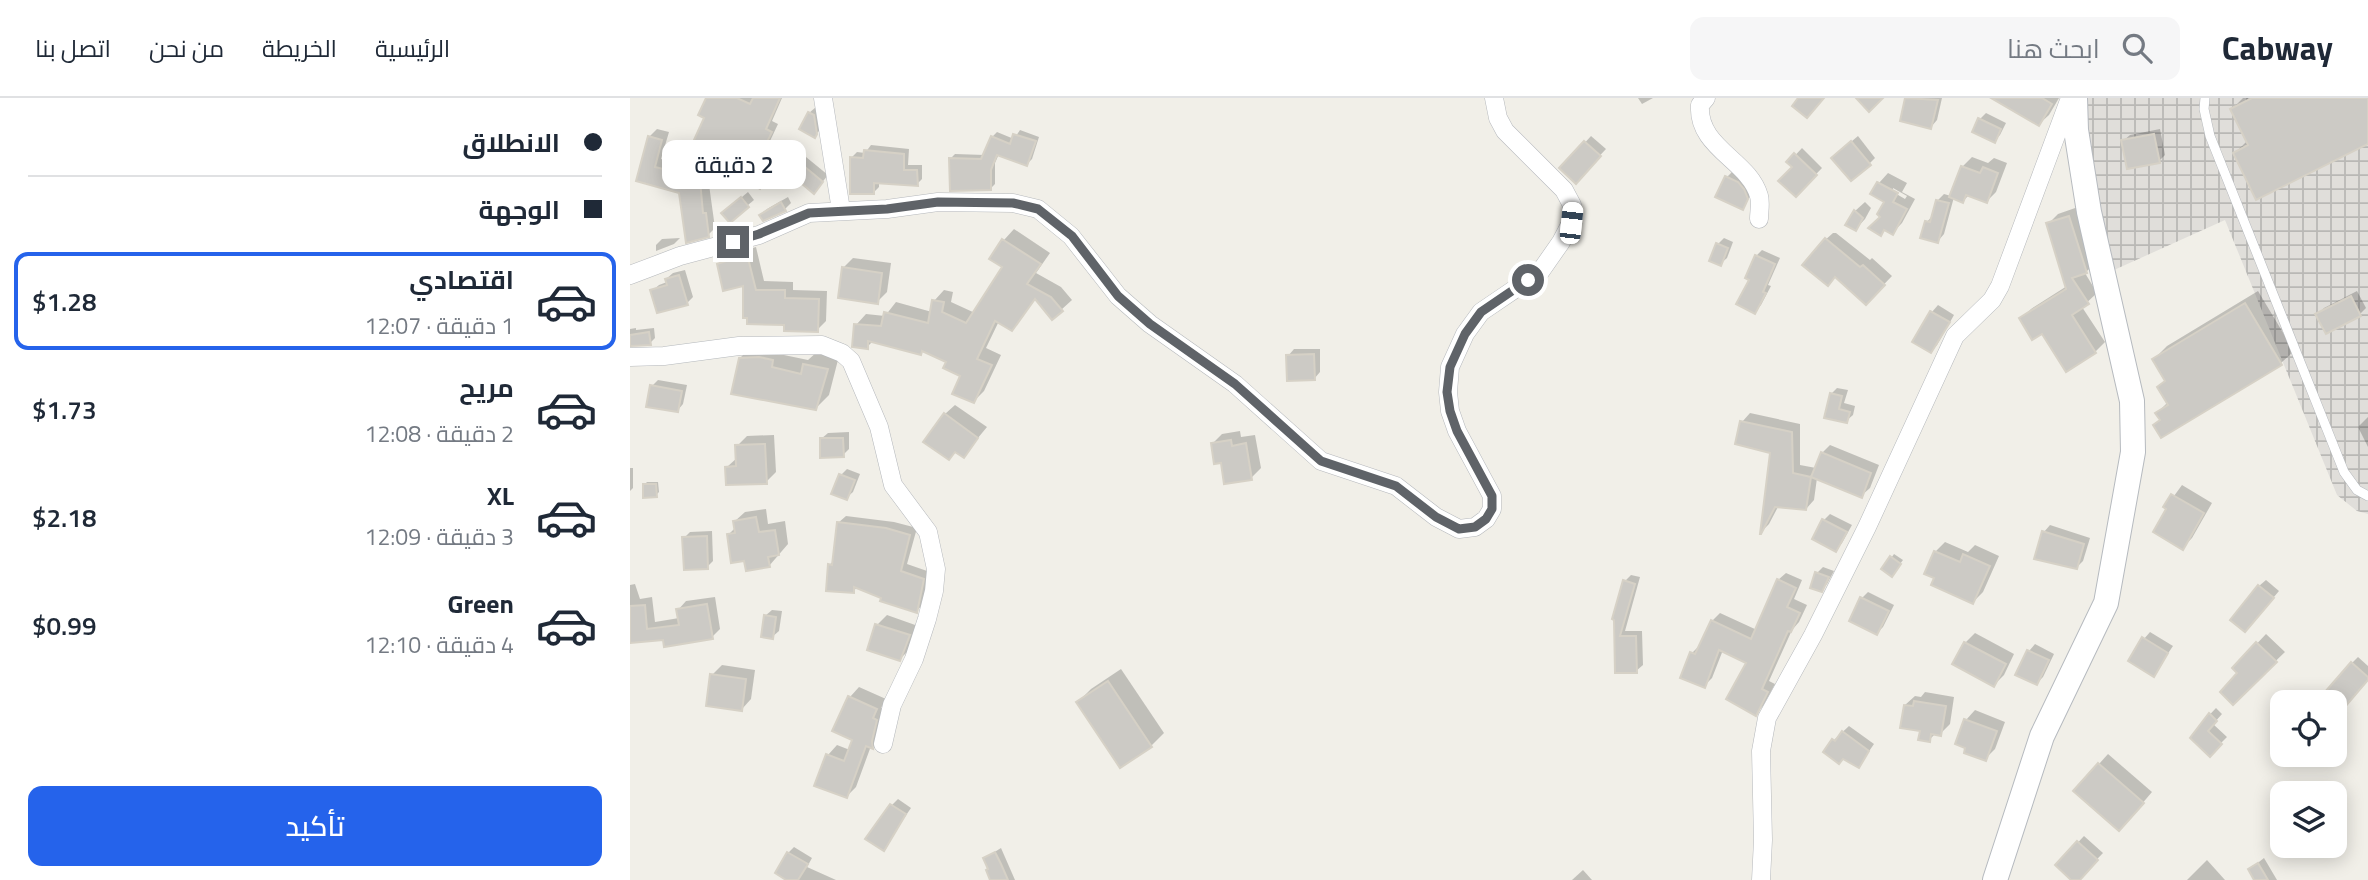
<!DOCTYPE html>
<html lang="ar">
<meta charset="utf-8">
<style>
:root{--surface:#fff;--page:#f6f6f7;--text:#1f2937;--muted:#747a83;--line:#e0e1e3;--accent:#2563eb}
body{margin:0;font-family:"Titillium Web",Cairo,sans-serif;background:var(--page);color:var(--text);direction:rtl;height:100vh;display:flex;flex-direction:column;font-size:26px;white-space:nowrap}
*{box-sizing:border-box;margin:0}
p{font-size:23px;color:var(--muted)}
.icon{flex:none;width:38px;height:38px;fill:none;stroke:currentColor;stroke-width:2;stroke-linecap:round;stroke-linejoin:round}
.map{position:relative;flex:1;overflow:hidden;direction:ltr}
.sheet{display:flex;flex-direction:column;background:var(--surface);width:630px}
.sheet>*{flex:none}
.guide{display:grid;align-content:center;height:154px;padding:0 28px;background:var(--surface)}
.tools{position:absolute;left:1640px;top:592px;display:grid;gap:14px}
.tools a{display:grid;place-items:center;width:77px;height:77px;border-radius:14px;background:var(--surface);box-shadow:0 4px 18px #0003;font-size:35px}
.end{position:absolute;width:32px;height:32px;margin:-16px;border:9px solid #5f6368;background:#fff;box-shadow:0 0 0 4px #fff}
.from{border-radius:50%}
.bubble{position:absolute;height:49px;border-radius:14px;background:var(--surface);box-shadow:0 4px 18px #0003;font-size:23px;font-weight:600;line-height:49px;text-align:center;direction:rtl}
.car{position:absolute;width:21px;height:42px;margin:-21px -10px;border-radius:9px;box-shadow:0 0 5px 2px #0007;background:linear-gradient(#fff 24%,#345 0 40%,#fff 0 76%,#345 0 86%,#fff 0)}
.guide b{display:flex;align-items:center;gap:24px;height:66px;font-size:26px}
.guide b+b{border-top:2px solid var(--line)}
.guide i{width:18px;height:18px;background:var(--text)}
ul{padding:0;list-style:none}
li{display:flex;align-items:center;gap:21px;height:98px;margin:0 14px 10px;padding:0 14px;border:4px solid transparent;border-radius:14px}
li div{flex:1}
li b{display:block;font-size:26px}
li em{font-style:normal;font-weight:600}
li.on{border-color:var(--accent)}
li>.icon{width:63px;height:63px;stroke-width:1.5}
.primary-button{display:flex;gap:14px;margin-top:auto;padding:14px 28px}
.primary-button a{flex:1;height:80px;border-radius:14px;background:var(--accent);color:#fff;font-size:28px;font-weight:600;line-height:80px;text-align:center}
header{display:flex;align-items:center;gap:42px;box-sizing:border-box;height:98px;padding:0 35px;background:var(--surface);border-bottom:2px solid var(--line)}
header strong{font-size:33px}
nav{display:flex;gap:38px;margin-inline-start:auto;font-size:24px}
.search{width:490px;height:63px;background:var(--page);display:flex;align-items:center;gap:18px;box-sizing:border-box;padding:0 24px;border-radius:14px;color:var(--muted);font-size:26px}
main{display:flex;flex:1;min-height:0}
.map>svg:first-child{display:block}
</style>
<header>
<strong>Cabway</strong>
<div class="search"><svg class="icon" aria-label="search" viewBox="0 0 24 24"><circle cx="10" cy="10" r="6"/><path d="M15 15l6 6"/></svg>ابحث هنا</div>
<nav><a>الرئيسية</a><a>الخريطة</a><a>من نحن</a><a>اتصل بنا</a></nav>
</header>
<main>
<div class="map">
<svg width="1738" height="782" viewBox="0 0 1738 782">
<defs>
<pattern id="industrial-grid" width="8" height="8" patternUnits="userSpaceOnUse" patternTransform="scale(1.75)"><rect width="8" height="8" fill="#e0deda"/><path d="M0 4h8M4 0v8" fill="none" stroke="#b9b8b5"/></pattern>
</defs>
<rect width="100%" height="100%" fill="#f1efe8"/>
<path fill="url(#industrial-grid)" d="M1453 0H1738V416L1727 413 1707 397 1595 122 1484 172 1465 82Z"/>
<g fill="#0003" fill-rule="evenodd">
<path d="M77 0H152L142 23 148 26 140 43 143 44 137 54 149 62 130 89 108 76 101 84 77 72 85 130 78 137 50 93 8 81 19 39 27 31 39 34 31 61 54 68 76 19Z"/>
<path d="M1008 0H1023L1012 6Z"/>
<path d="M1277 0H1312L1307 22 1301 29 1272 22Z"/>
<path d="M1365 0H1429L1419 17 1409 26Z"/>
<path d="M1613 0H1738V44L1605 55 1617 43 1602 11Z"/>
<path d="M186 9 191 31 185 37 179 15Z"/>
<path d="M1356 15 1376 25 1370 37 1364 43 1350 21Z"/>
<path d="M1530 31 1535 57 1529 63 1493 43 1500 37Z"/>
<path d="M390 32 409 39 402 61 397 66 369 56 365 65V86L360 91 320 61 325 56 355 57 362 39 367 34 384 41Z"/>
<path d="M961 38 976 51 946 83 932 70Z"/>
<path d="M1228 38 1245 60 1239 66 1209 54Z"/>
<path d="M241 47 279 51 278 67H292V81L287 86 249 84V89L243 95 222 59 227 54 235 55Z"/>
<path d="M1172 50 1192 70 1166 97 1164 69 1159 64Z"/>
<path d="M176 59 198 77 190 87 170 65Z"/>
<path d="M1342 59 1358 65 1364 60 1377 65 1366 94 1357 103 1339 97 1333 103 1324 99 1314 136 1308 143 1297 124 1303 117 1307 103 1314 96 1321 98 1332 69Z"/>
<path d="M1103 73 1123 94 1112 110 1097 79Z"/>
<path d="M1258 75 1277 85 1272 94 1285 101 1272 125 1262 135 1256 131 1251 135 1252 119 1257 103 1243 95 1249 85ZM1263 90 1277 98 1275 101 1263 94Z"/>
<path d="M118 94 124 102 100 122V109Z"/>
<path d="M158 99 161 105 155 111 133 121 131 117 137 111Z"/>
<path d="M1235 104 1241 110 1235 121 1226 131 1218 126 1225 113Z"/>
<path d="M1448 109 1466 164 1455 175 1467 195 1452 209 1475 244 1465 254 1413 233 1391 221 1401 211 1437 188 1418 126 1428 116Z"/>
<path d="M384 131 420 155 406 175 431 189 442 202 431 212 406 200 382 231 369 223 356 250 371 257 354 293 344 303 333 277 318 263 293 252 291 255 244 242 237 249 226 227 236 216 255 218 266 204 302 214 304 203 314 192 323 194 321 204 345 215 374 169 361 161 374 142Z"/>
<path d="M1203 135H1206L1240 162 1242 160 1262 178 1236 205 1194 143Z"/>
<path d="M50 140 44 146 26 153V147L32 141Z"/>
<path d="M1094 140 1103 144 1097 160 1090 166 1088 146Z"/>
<path d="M126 149 134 183 163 184V192L197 193 196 223 187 232 119 219 115 185 88 166 97 158Z"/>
<path d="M1132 152 1150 160 1138 187 1141 188 1131 207 1125 214 1121 181 1126 158Z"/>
<path d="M223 160 261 165 257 194 247 204 213 170Z"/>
<path d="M55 172 63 199 57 205 22 193 29 187 37 184 36 181 43 175Z"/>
<path d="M1628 193 1664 253 1651 265 1531 338 1525 327 1531 321 1527 315 1538 304 1529 289 1536 281 1524 261 1537 248Z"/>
<path d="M1727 193 1736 210 1730 216H1688L1694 210Z"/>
<path d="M1308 207 1324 217 1307 247 1301 253 1285 243 1302 214Z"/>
<path d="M6 230V232L24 230 25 240 20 245 0 246V231Z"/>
<path d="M123 247 155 250 154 257 178 262 188 253 209 258 199 297 186 310 110 260Z"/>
<path d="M664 251H690V274L684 281 658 258Z"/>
<path d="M28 282 57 287 53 306 47 313 22 288Z"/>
<path d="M1207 290 1218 292 1214 305 1225 308 1223 317 1216 323 1196 318 1201 296Z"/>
<path d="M325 307 357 329 333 358 326 353 319 360 315 316Z"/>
<path d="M1120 315 1170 326V367L1186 370 1192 355 1200 347 1249 367 1240 390 1231 398 1187 380 1184 402 1176 411 1149 407 1139 426 1132 433 1142 354 1112 324Z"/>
<path d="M1738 319V349L1728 329Z"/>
<path d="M610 333 611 339 625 337 631 370 621 380 592 363 582 346 592 336Z"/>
<path d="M219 334V351L213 357 191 341 198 335Z"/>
<path d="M144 337 146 374 136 384 97 369 108 359 107 348 117 338Z"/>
<path d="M0 370H3V390L0 393Z"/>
<path d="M217 371 230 376 223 394 216 400 211 377Z"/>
<path d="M17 384H28L29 394 26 397 14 387Z"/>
<path d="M1552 387 1582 405 1562 440 1553 449 1539 411 1536 409Z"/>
<path d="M136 411 138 426 155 423 158 446 139 468 116 461 99 436 106 429 105 423 115 414Z"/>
<path d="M1200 416 1222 427 1212 445 1206 452 1194 422Z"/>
<path d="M216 418 264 424 287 430 277 466 300 474 294 506 286 513 228 489 223 493 199 467 204 463 208 425Z"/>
<path d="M1420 427 1460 440 1453 463 1447 469 1406 460 1414 434Z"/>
<path d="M82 433 83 463 77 469 54 440 60 434Z"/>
<path d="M1315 444 1338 454 1345 447 1369 458 1353 494 1343 504 1306 479 1305 454Z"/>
<path d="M1264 456 1273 462 1264 474 1254 470Z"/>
<path d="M1193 469 1204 473 1197 486 1191 492 1187 475Z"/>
<path d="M1156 475 1172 482 1164 501 1177 507 1169 524 1162 532 1139 583 1145 586 1133 608 1126 615 1119 564 1093 552 1082 580 1074 588 1052 579 1062 555 1070 547 1082 523 1090 515 1127 532 1148 482Z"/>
<path d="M1001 477 1010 479 995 533H1012L1013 567 1006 573H987L986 521 995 483Z"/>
<path d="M1636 482 1649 493 1621 526 1629 488Z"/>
<path d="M5 486 10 501 22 499 25 524 49 520 48 512 56 503 85 499 90 531 82 539 0 543V487Z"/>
<path d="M1238 494 1264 507 1253 529 1247 535 1232 500Z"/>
<path d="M142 512 152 513 149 533 142 539 135 518Z"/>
<path d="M257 517 288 528 280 551 270 561 247 527Z"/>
<path d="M1520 534 1543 548 1524 576 1514 541Z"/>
<path d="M1345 535 1384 556 1374 577 1364 587 1335 545Z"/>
<path d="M1636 536 1655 554 1603 604 1610 575 1604 570Z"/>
<path d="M1405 546 1424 556 1413 579 1407 585 1388 576 1399 553Z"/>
<path d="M1728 559 1738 568V581L1722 565Z"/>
<path d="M92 567 125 572 121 601 112 611 82 577Z"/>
<path d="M491 571 534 635 521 648 448 604 461 591Z"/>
<path d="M229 589 256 601 251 610 256 612 252 640 243 649 241 648 226 689 217 698 198 657 207 647 220 652 224 641 220 599Z"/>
<path d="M1295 594 1324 599 1320 626 1310 636 1306 635 1299 642 1275 607 1285 598 1291 599Z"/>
<path d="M1586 610 1592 616 1583 626 1597 639 1580 656 1570 627Z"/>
<path d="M1345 612 1375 624 1365 651 1355 661 1336 622Z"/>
<path d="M1219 628 1244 646 1229 668 1195 653 1204 642Z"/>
<path d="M1478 656 1522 694 1499 721 1469 666Z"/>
<path d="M268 701 281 710 253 751 262 707Z"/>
<path d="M1454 738 1473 755 1447 782H1444L1427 767Z"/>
<path d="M164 749 182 760 177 769 206 782H161L158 755Z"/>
<path d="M371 750 385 782H362L355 760Z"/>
<path d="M1634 760 1647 782H1626L1620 771Z"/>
<path d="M1577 762 1595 782H1557Z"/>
<path d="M953 772 962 782H942Z"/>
</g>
<g fill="#cccac5" stroke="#d6d1c6" stroke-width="2">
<path d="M76 0H107L120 6 123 0H150L136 31 142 34 134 50 137 52 131 62 143 70 130 91 83 63 101 86 69 71 73 115H76L79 139 56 145 49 95 6 83 18 38 32 42 25 69 49 75 74 20 68 17Z"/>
<path d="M1168 0H1194L1177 20 1162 8Z"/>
<path d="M1226 0H1253L1239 14Z"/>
<path d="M1275 0 1308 2 1301 31 1270 23Z"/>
<path d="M1361 0H1412L1422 6 1409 28Z"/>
<path d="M1622 0H1738V46L1626 102 1603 55 1618 47 1600 11Z"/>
<path d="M178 14 184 17 187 36 185 40 169 31Z"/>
<path d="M1348 20 1371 31 1365 45 1342 34Z"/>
<path d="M383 36 406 43 397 68 367 57 361 72V92L320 93 319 60 351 61 361 38 380 46Z"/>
<path d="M1524 36 1530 65 1497 71 1491 42Z"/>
<path d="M954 43 971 58 946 86 929 70Z"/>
<path d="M1221 43 1241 67 1221 83 1201 60Z"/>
<path d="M234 52 274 56V72H287L288 88 244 85V96H220V59L233 60Z"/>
<path d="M1164 55 1187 77 1166 99 1148 83 1162 69 1156 64Z"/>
<path d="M169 64 193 84 184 96 159 75Z"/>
<path d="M1331 68 1350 75 1353 69 1368 75 1357 105 1336 97 1333 105 1319 99Z"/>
<path d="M1095 78 1108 84 1114 91 1118 101 1113 112 1085 99Z"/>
<path d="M1247 84 1268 95 1263 104 1277 111 1263 137 1254 132 1251 138 1238 130 1250 119 1247 116 1254 104 1240 96Z"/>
<path d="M111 99 119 109 100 125 91 115Z"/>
<path d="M1306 102 1319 105 1308 145 1290 140 1295 123 1300 124Z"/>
<path d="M151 104 156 113 133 123 129 117Z"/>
<path d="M1224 112 1233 120 1226 133 1215 127Z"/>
<path d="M1439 118 1457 175 1442 180 1459 206 1442 217 1466 255 1436 274 1412 236 1402 242 1389 220 1436 191 1416 125Z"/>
<path d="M1195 140 1230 169 1233 167 1255 187 1236 207 1205 179 1198 188 1172 167Z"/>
<path d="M372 141 411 166 397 186 421 199 433 213 422 222 405 201 382 233 365 223 347 261 362 267 344 305 322 296 330 278 313 270 316 264 292 253 291 257 238 243V251L222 249 224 226 251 228 254 214 298 225 302 202 314 204 312 214 336 225 372 169 359 161Z"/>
<path d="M1086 145 1098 150 1091 168 1079 163Z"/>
<path d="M117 156 126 192H155V200L189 201 188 234 154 233V227L117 226V220H113V188L93 193 87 166Z"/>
<path d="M1125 157 1145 166 1133 194 1136 195 1125 216 1106 206 1119 182 1115 180Z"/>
<path d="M212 169 252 175 248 206 208 200Z"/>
<path d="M49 177 58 207 27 215 20 192 37 187 35 181Z"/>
<path d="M1721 198 1731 218 1696 236 1685 216Z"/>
<path d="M1615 205 1652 267 1531 340 1523 327 1530 322 1525 315 1538 307 1527 289 1535 283 1522 261Z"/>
<path d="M1300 213 1320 224 1301 255 1282 244Z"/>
<path d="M19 234 21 247 0 248V237Z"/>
<path d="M684 256 685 282 657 283 656 257Z"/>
<path d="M129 259 143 262 142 269 171 276 173 266 198 271 186 312 101 296 109 260Z"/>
<path d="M20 287 52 293 48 314 16 309Z"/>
<path d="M1200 295 1212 298 1209 311 1220 314 1217 325 1194 320Z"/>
<path d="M314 315 348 340 334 360 325 354 319 362 293 344Z"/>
<path d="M1110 323 1162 334 1163 375 1181 379 1191 354 1241 375 1232 400 1181 379 1176 412 1145 409 1131 436H1130L1140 355 1105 346Z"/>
<path d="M190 340H213L214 359 190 360Z"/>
<path d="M601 342 602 348 616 345 622 382 594 386 591 365 584 366 581 345Z"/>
<path d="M135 346 137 386 96 387 95 369 106 368 105 347Z"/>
<path d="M209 376 225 382 217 402 201 396Z"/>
<path d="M13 386H26L27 399 13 400Z"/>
<path d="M1541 396 1574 415 1553 452 1523 434 1536 411 1533 409Z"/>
<path d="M126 419 129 434 145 432 149 457 138 459 140 469 116 473 114 463 101 465 97 436 105 435 103 423Z"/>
<path d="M1192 421 1217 434 1206 454 1182 441Z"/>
<path d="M207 424 256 430 280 437 271 473 294 481 287 515 250 503 251 500 224 489V495L196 493 198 466 202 467Z"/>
<path d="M1412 433 1454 446 1447 471 1404 461Z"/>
<path d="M77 438 78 471 54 472 52 439Z"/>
<path d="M1304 453 1330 464 1333 456 1360 468 1343 506 1301 487 1304 480 1294 476Z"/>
<path d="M1260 458 1271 466 1262 479 1251 471Z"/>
<path d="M1185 474 1199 479 1192 494 1180 490Z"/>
<path d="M1147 481 1166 490 1157 509 1170 515 1161 534 1158 533 1132 591 1138 594 1126 618 1096 601 1116 565 1089 552 1075 590 1050 580 1060 554 1065 556 1081 522 1121 541Z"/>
<path d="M993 482 1005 486 990 538H1006L1007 575H985L984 522 982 521Z"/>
<path d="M1628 487 1644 500 1615 534 1600 522Z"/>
<path d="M1230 499 1259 513 1247 537 1219 523Z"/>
<path d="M77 506 83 541 34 549 33 542 0 545V508L15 507 17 531 49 527 46 511Z"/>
<path d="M134 517 146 519 143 541 131 539Z"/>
<path d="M245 526 280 537 270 563 237 552Z"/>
<path d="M1512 539 1538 555 1524 579 1498 563Z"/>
<path d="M1334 544 1376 566 1364 589 1322 566Z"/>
<path d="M1626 544 1647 564 1603 607 1590 594 1607 575 1602 570Z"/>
<path d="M1397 552 1419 562 1407 587 1385 577Z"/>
<path d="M1721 564 1738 579V582L1714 610 1695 594Z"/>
<path d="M80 576 116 581 112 613 76 608Z"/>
<path d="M478 583 522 649 490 670 446 604Z"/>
<path d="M218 598 247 611 243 620 247 622 242 643 243 651 236 648 217 700 184 688 196 656 214 663 222 642 202 633Z"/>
<path d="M1284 603 1316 608 1311 638 1301 636 1300 644 1288 642 1290 633 1270 630 1274 607 1283 608Z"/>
<path d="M1579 615 1587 623 1578 633 1592 646 1580 659 1560 640Z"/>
<path d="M1334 621 1367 633 1356 663 1334 655 1335 650 1325 646Z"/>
<path d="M1212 633 1239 653 1229 670 1213 661 1209 666 1193 654 1202 641 1205 643Z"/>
<path d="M1468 665 1514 705 1489 733 1443 693Z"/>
<path d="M260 706 276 716 254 753 235 741Z"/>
<path d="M1447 743 1468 762 1450 782H1441L1425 767Z"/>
<path d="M157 754 178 766 168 782H156L145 775Z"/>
<path d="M365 754 371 766 378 782H360L356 772 358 771 353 760Z"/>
<path d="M1628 765 1638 782H1624L1618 771Z"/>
</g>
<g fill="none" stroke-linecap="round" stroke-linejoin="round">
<defs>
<path id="lane" d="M1575 0 1574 11 1580 38 1714 374 1727 392 1738 398"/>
<g id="street">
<path d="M193 0 211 112"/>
<path d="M1076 0 1070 7C1067 50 1119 62 1129 98 1131 105 1129 114 1129 121"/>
<path d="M0 177 50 158 129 137 179 115 257 111 308 104 383 105 408 111 441 138 488 198 520 226 605 286 691 363 766 388 806 419 829 431 845 429 856 421 862 411V398L827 333 820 313 818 294 820 269 835 236 851 214 910 174 931 144 941 125 942 107 934 92 875 33 868 20 864 0"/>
<path d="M0 259 34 258 109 248 192 247 212 255 221 263 249 329 263 387 298 434 306 471 304 493 297 521 284 561 262 607 253 646"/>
<path d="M1131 782 1133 742 1131 653 1137 620 1183 537 1237 429 1325 238 1362 202 1370 188 1440 0"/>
</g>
<path id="secondary" d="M1365 782 1412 638 1476 505 1503 354 1502 303 1459 114 1446 32 1445 0"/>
</defs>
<use href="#lane" stroke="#b5b8bc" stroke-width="10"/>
<use href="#street" stroke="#b5b8bc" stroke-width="19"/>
<use href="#secondary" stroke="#b6babf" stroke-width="26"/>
<use href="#lane" stroke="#fff" stroke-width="9"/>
<use href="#street" stroke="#fff" stroke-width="18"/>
<use href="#secondary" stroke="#fff" stroke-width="24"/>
</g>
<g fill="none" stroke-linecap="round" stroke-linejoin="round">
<path stroke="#5f6368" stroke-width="9" d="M103 144 129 136 179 115 257 111 308 104 383 105 408 111 442 138 488 198 520 226 605 286 691 363 766 388 806 419 829 431 845 429 856 421 862 411V398L827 333 820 313 817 294 820 269 835 236 851 214 898 182"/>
</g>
</svg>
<div class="tools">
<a><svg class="icon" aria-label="locate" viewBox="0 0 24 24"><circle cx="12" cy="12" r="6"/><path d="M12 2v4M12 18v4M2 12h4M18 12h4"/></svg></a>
<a><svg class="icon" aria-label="layers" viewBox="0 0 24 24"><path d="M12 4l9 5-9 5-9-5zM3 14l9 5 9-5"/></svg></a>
</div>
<i class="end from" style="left:898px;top:182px"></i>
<i class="end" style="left:103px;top:144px"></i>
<div class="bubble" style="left:32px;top:42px;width:144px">2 دقيقة</div>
<i class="car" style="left:941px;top:125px;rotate:6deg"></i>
</div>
<section class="sheet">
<div class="guide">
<b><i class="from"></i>الانطلاق</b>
<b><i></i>الوجهة</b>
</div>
<ul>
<li class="on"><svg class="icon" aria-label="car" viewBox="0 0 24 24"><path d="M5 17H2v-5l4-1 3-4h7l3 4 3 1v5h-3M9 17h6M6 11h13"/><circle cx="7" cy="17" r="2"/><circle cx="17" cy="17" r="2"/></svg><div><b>اقتصادي</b><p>1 دقيقة · 12:07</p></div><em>$1.28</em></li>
<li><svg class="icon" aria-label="car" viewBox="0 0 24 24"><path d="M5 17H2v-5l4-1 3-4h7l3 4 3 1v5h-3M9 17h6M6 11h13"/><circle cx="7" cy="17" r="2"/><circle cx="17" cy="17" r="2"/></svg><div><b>مريح</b><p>2 دقيقة · 12:08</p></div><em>$1.73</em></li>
<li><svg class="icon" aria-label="car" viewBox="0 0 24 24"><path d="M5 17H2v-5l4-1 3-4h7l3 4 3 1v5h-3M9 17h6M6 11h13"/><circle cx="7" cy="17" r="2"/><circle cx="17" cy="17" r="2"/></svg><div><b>XL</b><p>3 دقيقة · 12:09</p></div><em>$2.18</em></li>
<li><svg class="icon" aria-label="car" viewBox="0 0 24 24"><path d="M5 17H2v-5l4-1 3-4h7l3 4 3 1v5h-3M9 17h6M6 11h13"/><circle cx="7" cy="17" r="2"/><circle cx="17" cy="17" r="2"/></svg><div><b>Green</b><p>4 دقيقة · 12:10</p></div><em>$0.99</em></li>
</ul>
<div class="primary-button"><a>تأكيد</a></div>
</section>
</main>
